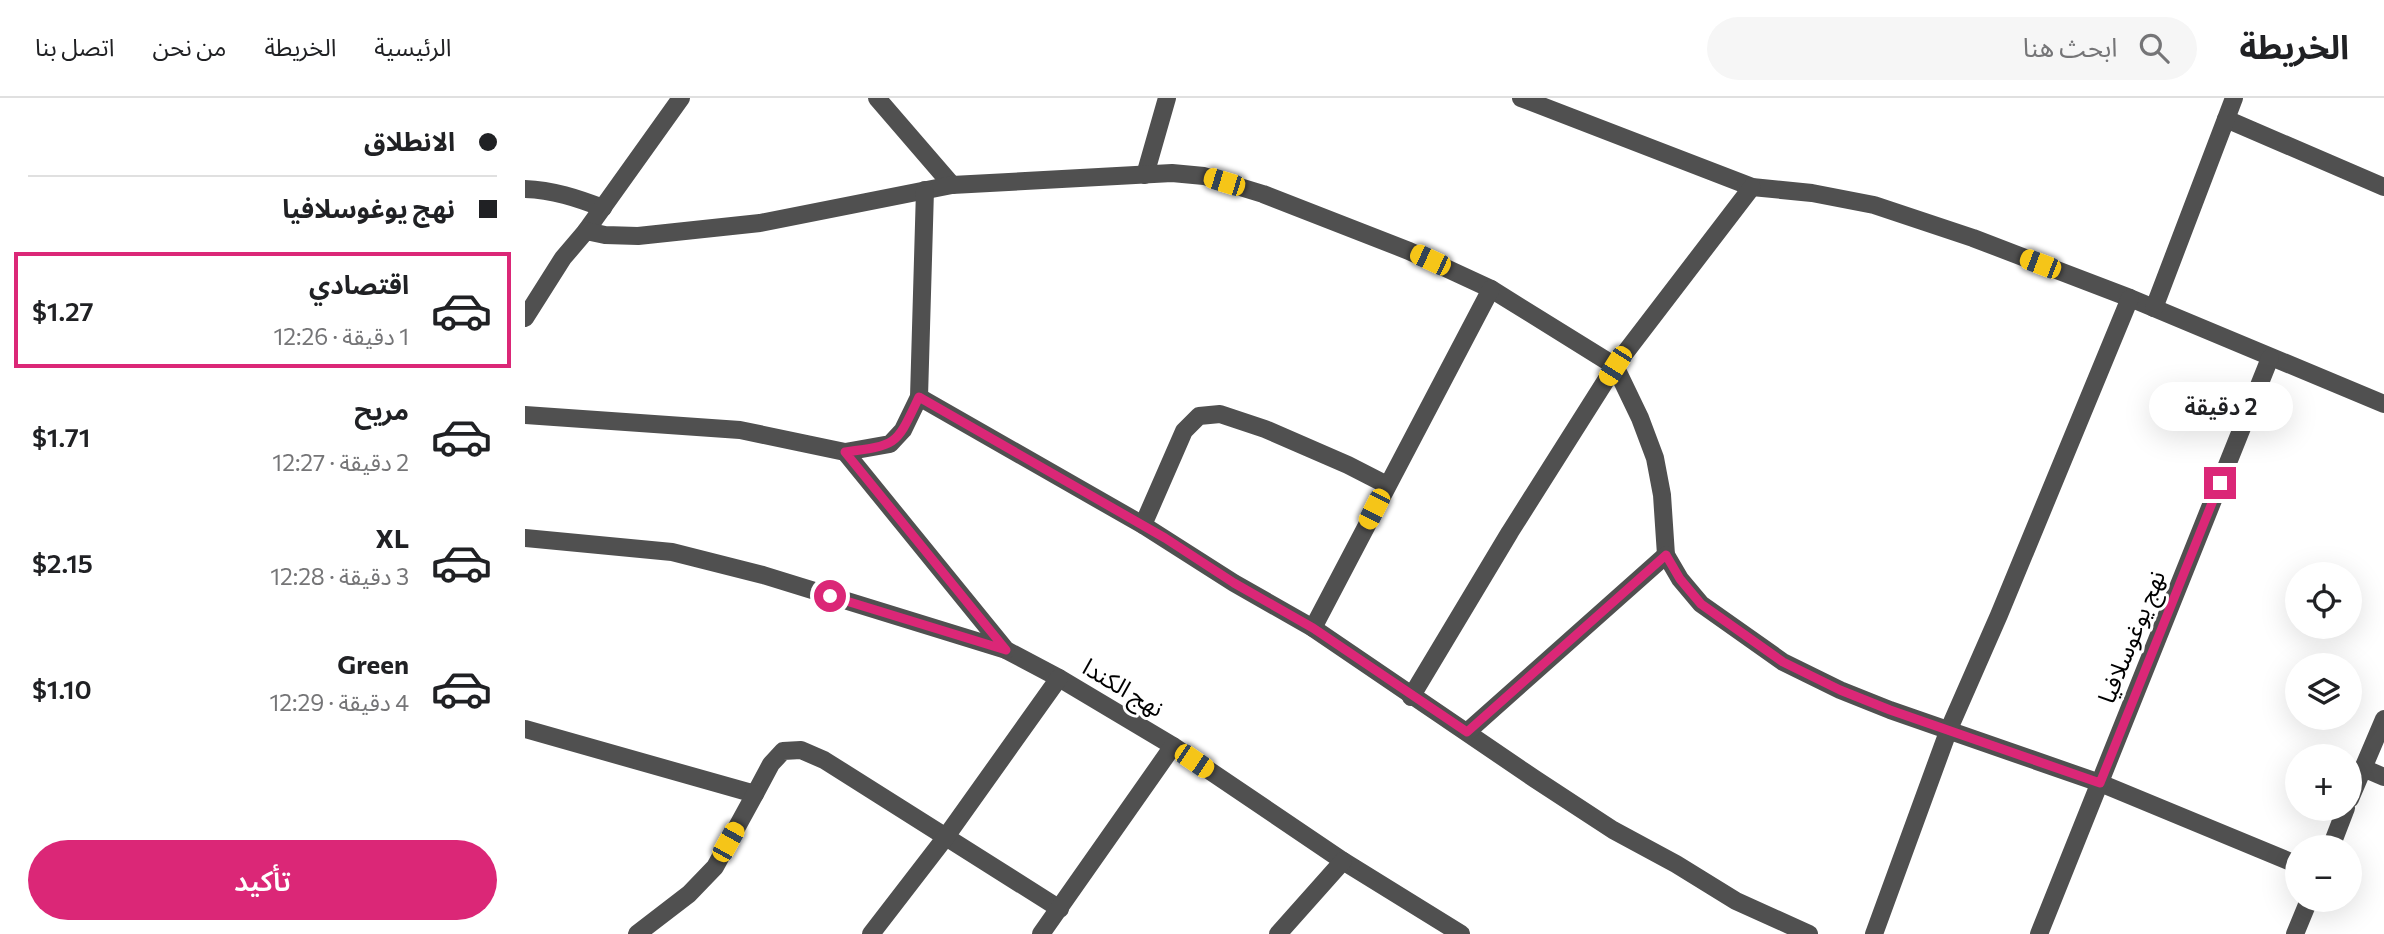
<!DOCTYPE html>
<html lang="ar">
<meta charset="utf-8">
<style>
:root{--surface:#fff;--page:#f6f6f6;--text:#202124;--muted:#757577;--line:#e0e0e0;--accent:#db2777}
body{margin:0;font-family:Commissioner,"Noto Sans Arabic",sans-serif;background:var(--page);color:var(--text);direction:rtl;height:100vh;display:flex;flex-direction:column;font-size:26px;white-space:nowrap}
*{box-sizing:border-box;margin:0}
p{font-size:23px;color:var(--muted)}
.icon{flex:none;width:38px;height:38px;fill:none;stroke:currentColor;stroke-width:2;stroke-linecap:round;stroke-linejoin:round}
.map{position:relative;flex:1;overflow:hidden;direction:ltr}
.side{display:flex;flex-direction:column;background:var(--surface);width:525px}
.side>*{flex:none}
.top-card{display:grid;align-content:center;height:154px;padding:0 28px;background:var(--surface)}
.tools{position:absolute;left:1760px;top:464px;display:grid;gap:14px}
.tools a{display:grid;place-items:center;width:77px;height:77px;border-radius:50%;background:var(--surface);box-shadow:0 7px 28px #0002;font-size:35px}
.end{position:absolute;width:32px;height:32px;margin:-16px;border:9px solid #db2777;background:#fff;box-shadow:0 0 0 4px #fff}
.from{border-radius:50%}
.bubble{position:absolute;height:49px;border-radius:24px;background:var(--surface);box-shadow:0 7px 28px #0002;font-size:23px;font-weight:600;line-height:49px;text-align:center;direction:rtl}
.car{position:absolute;width:21px;height:42px;margin:-21px -10px;border-radius:9px;box-shadow:0 0 5px 2px #0007;background:linear-gradient(#f5c518 24%,#345 0 40%,#f5c518 0 76%,#345 0 86%,#f5c518 0)}
.top-card b{display:flex;align-items:center;gap:24px;height:66px;font-size:26px}
.top-card b+b{border-top:2px solid var(--line)}
.top-card i{width:18px;height:18px;background:var(--text)}
ul{padding:0;list-style:none}
li{display:flex;align-items:center;gap:21px;height:116px;margin:0 14px 10px;padding:0 14px;border:4px solid transparent;border-radius:0px}
li div{flex:1}
li b{display:block;font-size:26px}
li em{font-style:normal;font-weight:600}
li.selected{border-color:var(--accent)}
li>.icon{width:63px;height:63px;stroke-width:1.5}
.button{display:flex;gap:14px;margin-top:auto;padding:14px 28px}
.button a{flex:1;height:80px;border-radius:42px;background:var(--accent);color:#fff;font-size:28px;font-weight:600;line-height:80px;text-align:center}
header{display:flex;align-items:center;gap:42px;box-sizing:border-box;height:98px;padding:0 35px;background:var(--surface);border-bottom:2px solid var(--line)}
header strong{font-size:33px}
nav{display:flex;gap:38px;margin-inline-start:auto;font-size:24px}
.search{width:490px;height:63px;background:var(--page);display:flex;align-items:center;gap:18px;box-sizing:border-box;padding:0 24px;border-radius:38px;color:var(--muted);font-size:26px}
main{display:flex;flex:1;min-height:0}
.map>svg:first-child{display:block}
</style>
<header>
<strong>الخريطة</strong>
<div class="search"><svg class="icon" aria-label="search" viewBox="0 0 24 24"><circle cx="10" cy="10" r="6"/><path d="M15 15l6 6"/></svg>ابحث هنا</div>
<nav><a>الرئيسية</a><a>الخريطة</a><a>من نحن</a><a>اتصل بنا</a></nav>
</header>
<main>
<div class="map">
<svg width="1859" height="836" viewBox="0 0 1859 836">
<rect width="100%" height="100%" fill="#fff"/>
<g fill="none" stroke-linecap="round" stroke-linejoin="round">
<g stroke="#505050" stroke-width="18">
<path d="M352 0 427 87"/>
<path d="M996 0 1227 89 1287 95 1349 107 1448 140 1605 200 1859 306"/>
<path d="M1701 21 1859 89"/>
<path d="M620 77 642 0"/>
<path d="M0 91C28 92 52 100 78 110"/>
<path d="M61 133 156 0"/>
<path d="M1629 210 1709 0"/>
<path d="M0 220 38 160 61 133 80 137 113 138 235 125 427 87 647 75 679 78 738 96 884 153 966 191 1090 268 1115 320 1130 360 1137 397 1141 457 1155 481 1176 506 1258 564 1315 592 1365 612 1575 685 1773 767"/>
<path d="M394 299 618 427 709 485 788 530 1010 681 1088 732 1151 766 1211 803 1284 836"/>
<path d="M0 317 215 332 320 354 365 346 378 332 394 299 400 92"/>
<path d="M320 354 481 552 534 580 648 648 818 763 936 836"/>
<path d="M618 427 659 333 674 318 695 316 740 331 823 367 862 387"/>
<path d="M0 440 147 454 238 477 481 552"/>
<path d="M788 530 966 191"/>
<path d="M886 599 985 434 1090 268 1227 89"/>
<path d="M0 631 230 696 246 666 258 653 276 652 299 662 535 811"/>
<path d="M942 634 1141 457"/>
<path d="M1838 670 1859 679"/>
<path d="M1825 701 1859 621"/>
<path d="M1806 749 1821 710"/>
<path d="M112 836 164 796 190 769 230 696"/>
<path d="M346 836 420 740 534 580"/>
<path d="M516 836 648 648"/>
<path d="M753 836 818 763"/>
<path d="M1349 836 1424 631 1474 517 1605 200"/>
<path d="M1514 836 1745 260"/>
<path d="M1770 836 1784 802"/>
</g>
</g>
<g fill="none" stroke-linecap="round" stroke-linejoin="round">
<path stroke="#db2777" stroke-width="9" d="M305 498 481 552 320 354C374 347 371 347 394 299L640 440 709 485 788 530 942 634 1141 457 1155 481 1176 506 1258 564 1315 592 1365 612 1575 685 1695 385"/>
</g>
<g text-anchor="middle" stroke-width="6" stroke-linejoin="round" paint-order="stroke">
<g font-size="24" fill="#000" stroke="#fff">
<text transform="translate(1607 539) rotate(-68)" y="8">نهج يوغوسلافيا</text>
<text transform="translate(598 590) rotate(31)" y="8">نهج الكندا</text>
</g>
</g>
</svg>
<div class="tools">
<a><svg class="icon" aria-label="locate" viewBox="0 0 24 24"><circle cx="12" cy="12" r="6"/><path d="M12 2v4M12 18v4M2 12h4M18 12h4"/></svg></a>
<a><svg class="icon" aria-label="layers" viewBox="0 0 24 24"><path d="M12 4l9 5-9 5-9-5zM3 14l9 5 9-5"/></svg></a>
<a>+</a>
<a>−</a>
</div>
<i class="end from" style="left:305px;top:498px"></i>
<i class="end" style="left:1695px;top:385px"></i>
<div class="bubble" style="left:1624px;top:284px;width:144px">2 دقيقة</div>
<i class="car" style="left:699px;top:84px;rotate:287deg"></i>
<i class="car" style="left:905px;top:162px;rotate:295deg"></i>
<i class="car" style="left:1515px;top:166px;rotate:291deg"></i>
<i class="car" style="left:1090px;top:268px;rotate:212deg"></i>
<i class="car" style="left:849px;top:411px;rotate:207deg"></i>
<i class="car" style="left:669px;top:663px;rotate:124deg"></i>
<i class="car" style="left:203px;top:744px;rotate:29deg"></i>
</div>
<section class="side">
<div class="top-card">
<b><i class="from"></i>الانطلاق</b>
<b><i></i>نهج يوغوسلافيا</b>
</div>
<ul>
<li class="selected"><svg class="icon" aria-label="car" viewBox="0 0 24 24"><path d="M5 17H2v-5l4-1 3-4h7l3 4 3 1v5h-3M9 17h6M6 11h13"/><circle cx="7" cy="17" r="2"/><circle cx="17" cy="17" r="2"/></svg><div><b>اقتصادي</b><p>1 دقيقة · 12:26</p></div><em>$1.27</em></li>
<li><svg class="icon" aria-label="car" viewBox="0 0 24 24"><path d="M5 17H2v-5l4-1 3-4h7l3 4 3 1v5h-3M9 17h6M6 11h13"/><circle cx="7" cy="17" r="2"/><circle cx="17" cy="17" r="2"/></svg><div><b>مريح</b><p>2 دقيقة · 12:27</p></div><em>$1.71</em></li>
<li><svg class="icon" aria-label="car" viewBox="0 0 24 24"><path d="M5 17H2v-5l4-1 3-4h7l3 4 3 1v5h-3M9 17h6M6 11h13"/><circle cx="7" cy="17" r="2"/><circle cx="17" cy="17" r="2"/></svg><div><b>XL</b><p>3 دقيقة · 12:28</p></div><em>$2.15</em></li>
<li><svg class="icon" aria-label="car" viewBox="0 0 24 24"><path d="M5 17H2v-5l4-1 3-4h7l3 4 3 1v5h-3M9 17h6M6 11h13"/><circle cx="7" cy="17" r="2"/><circle cx="17" cy="17" r="2"/></svg><div><b>Green</b><p>4 دقيقة · 12:29</p></div><em>$1.10</em></li>
</ul>
<div class="button"><a>تأكيد</a></div>
</section>
</main>
